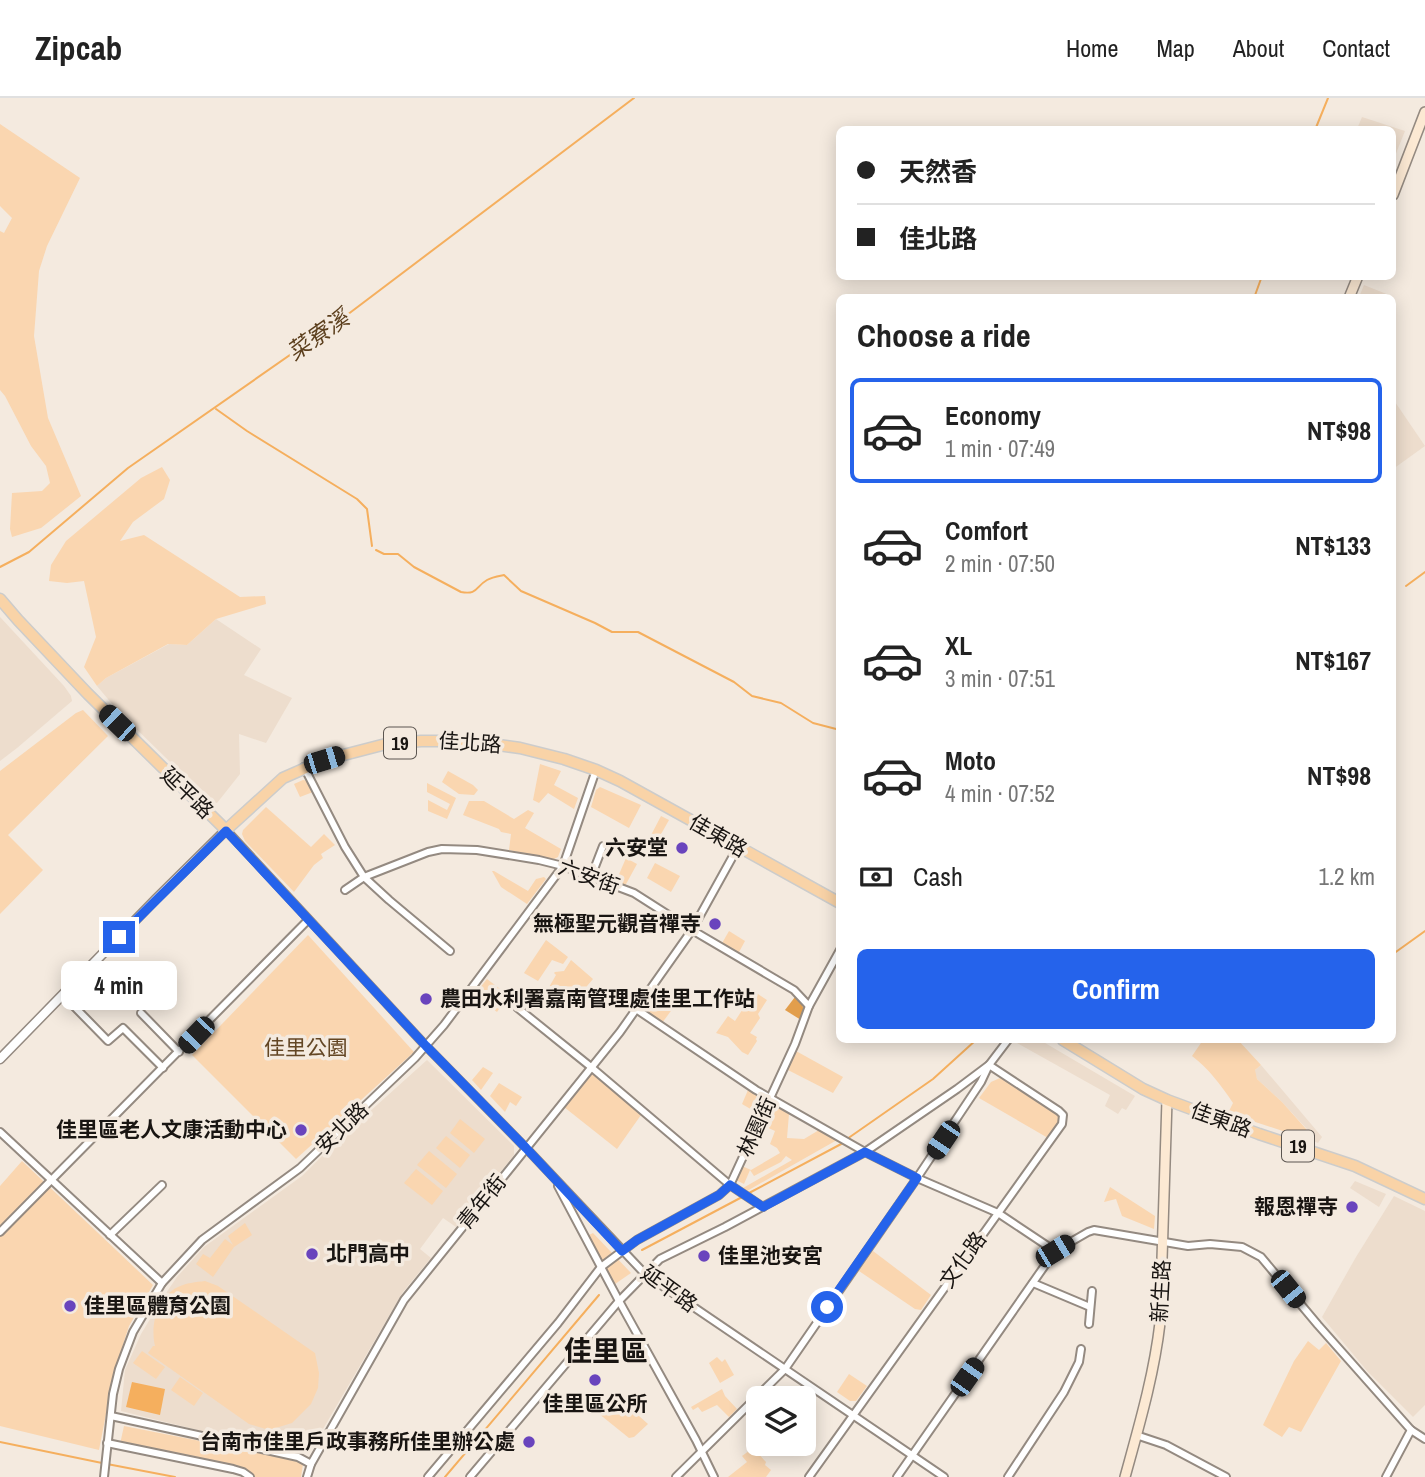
<!DOCTYPE html>
<meta charset="utf-8">
<style>
:root{--surface:#fff;--page:#f6f6f6;--text:#222;--muted:#767676;--line:#e0e0e0;--accent:#2563eb}
body{margin:0;font-family:"Archivo Narrow","Noto Sans TC",sans-serif;background:var(--page);color:var(--text);height:100vh;display:flex;flex-direction:column;font-size:26px;white-space:nowrap}
*{box-sizing:border-box;margin:0}
p{font-size:23px;color:var(--muted)}
.icon{flex:none;width:38px;height:38px;fill:none;stroke:currentColor;stroke-width:2;stroke-linecap:round;stroke-linejoin:round}
.map{position:relative;flex:1;overflow:hidden}
.sheet{position:absolute;left:836px;top:196px;width:560px;height:749px;display:flex;flex-direction:column;background:var(--surface);border-radius:10px;box-shadow:0 4px 18px #0003}
.sheet>*{flex:none}
.banner{position:absolute;left:836px;top:28px;width:560px;height:154px;border-radius:10px;box-shadow:0 4px 18px #0003;display:grid;align-content:center;height:154px;padding:0 21px;background:var(--surface)}
.buttons{position:absolute;left:746px;top:1288px;display:grid;gap:14px}
.buttons a{display:grid;place-items:center;width:70px;height:70px;border-radius:10px;background:var(--surface);box-shadow:0 4px 18px #0003;font-size:35px}
.end{position:absolute;width:32px;height:32px;margin:-16px;border:9px solid #2563eb;background:#fff;box-shadow:0 0 0 4px #fff}
.from{border-radius:50%}
.bubble{position:absolute;height:49px;border-radius:10px;background:var(--surface);box-shadow:0 4px 18px #0003;font-size:23px;font-weight:800;line-height:49px;text-align:center}
.car{position:absolute;width:21px;height:42px;margin:-21px -10px;border-radius:9px;box-shadow:0 0 5px 2px #0007;background:linear-gradient(#222 24%,#8ab4d8 0 40%,#222 0 76%,#8ab4d8 0 86%,#222 0)}
.banner b{display:flex;align-items:center;gap:24px;height:66px;font-size:26px}
.banner b+b{border-top:2px solid var(--line)}
.banner i{width:18px;height:18px;background:var(--text)}
ul{padding:0;list-style:none}
li{display:flex;align-items:center;gap:21px;height:105px;margin:0 14px 10px;padding:0 7px;border:4px solid transparent;border-radius:10px}
li div{flex:1}
li b{display:block;font-size:26px}
li em{font-style:normal;font-weight:800}
li.on{border-color:var(--accent)}
li>.icon{width:63px;height:63px;stroke-width:1.5}
h2{padding:0 21px;font-size:32px;line-height:84px}
.pay{display:flex;align-items:center;gap:18px;height:77px;padding:0 21px;font-size:26px}
.pay p{margin-inline-start:auto}
.primary-button{display:flex;gap:14px;margin-top:auto;padding:14px 21px}
.primary-button a{flex:1;height:80px;border-radius:10px;background:var(--accent);color:#fff;font-size:28px;font-weight:800;line-height:80px;text-align:center}
header{display:flex;align-items:center;gap:42px;box-sizing:border-box;height:98px;padding:0 35px;background:var(--surface);border-bottom:2px solid var(--line)}
header strong{font-size:33px}
nav{display:flex;gap:38px;margin-inline-start:auto;font-size:24px}
.map>svg:first-child{display:block}
</style>
<header>
<strong>Zipcab</strong>
<nav><a>Home</a><a>Map</a><a>About</a><a>Contact</a></nav>
</header>
<div class="map">
<svg width="1425" height="1379" viewBox="0 0 1425 1379">
<rect width="100%" height="100%" fill="#f4eadf"/>
<g fill="#edddcd">
<path d="M1362 19 1405 33 1393 63V32L1357 31Z"/>
<path d="M1364 187 1394 199H1359Z"/>
<path d="M1393 301 1425 348 1393 371Z"/>
<path d="M0 519 64 588 71 598 72 603 17 650 0 663Z"/>
<path d="M216 521 261 551 244 577 292 600 266 645 239 636 240 676 217 705 210 703 118 613 97 588 106 580 169 546 187 547Z"/>
<path d="M1019 942H1040L1135 998 1126 1012 1122 1010 1118 1016 1105 1008 1110 997 1017 945Z"/>
<path d="M427 962 514 1048V1057L456 1129 443 1120 420 1151 431 1160 403 1194 309 1355 246 1344 121 1313 125 1272 141 1236 164 1198 177 1179 204 1149 302 1078 337 1043Z"/>
<path d="M1261 967 1322 1039 1318 1045 1313 1043 1315 1040 1282 1004 1257 981 1254 973Z"/>
<path d="M1355 1083 1386 1096 1379 1109 1350 1090Z"/>
<path d="M1394 1098 1425 1113V1307L1413 1319 1368 1274 1322 1219 1356 1159Z"/>
</g>
<g fill="#fad6b0">
<path d="M0 26 80 80 47 148 39 173 34 238 48 320 81 398 41 430 12 439 10 431 12 395 42 393 50 385 46 368 31 348 5 298 0 292V133L4 135 12 120 0 108Z"/>
<path d="M162 369 170 382 164 401 133 424 120 443 144 437 240 499 265 498 266 506 216 521 187 547 168 546 106 580 97 588 84 569 96 539 84 483 67 485 49 483 51 467 66 443 141 380Z"/>
<path d="M83 612 108 638 8 737 43 772 0 816V673L76 615Z"/>
<path d="M540 666 561 673 554 687 578 700 574 711 548 695 539 705 533 702Z"/>
<path d="M448 673 473 687 478 692 474 697 459 696 442 684Z"/>
<path d="M303 682 309 683 313 694 300 699 294 686Z"/>
<path d="M427 685 456 700 447 721 428 713V702L447 712 450 706 427 694Z"/>
<path d="M600 689 641 707 629 730 591 709 596 692Z"/>
<path d="M469 703H484L514 721 528 712 534 715 525 730 561 751 558 759 552 762 509 752 511 736 501 734 499 731 463 717Z"/>
<path d="M266 709 311 749 324 736 335 747 321 756 323 760 314 767 294 794 245 743 242 736 243 732Z"/>
<path d="M661 718 669 722 656 745 649 741Z"/>
<path d="M626 760 637 766 625 788 618 784 617 781Z"/>
<path d="M655 765 680 778 671 794 647 780Z"/>
<path d="M492 773H494L528 793 536 781 544 779 546 781 527 806 501 789Z"/>
<path d="M729 833 745 843 738 856 721 847Z"/>
<path d="M308 837 414 954 296 1061 192 957Z"/>
<path d="M546 842 568 859 563 866 552 862 538 883 524 875Z"/>
<path d="M571 862 593 881 571 907 548 891 556 877 554 875 555 874 564 873Z"/>
<path d="M487 881 508 897 497 914 475 896Z"/>
<path d="M657 888 679 902 662 925 644 913 642 908Z"/>
<path d="M747 889 767 902 758 916 760 920 750 935 757 939 756 941 757 943 748 957 742 954 728 939 716 935 728 918 735 923 746 906 739 898Z"/>
<path d="M1203 942H1238L1261 967 1255 972 1257 981 1282 1004 1315 1041 1313 1043 1228 1015 1233 1005C1221 987 1209 971 1192 958Z"/>
<path d="M796 953 843 979 833 995 786 971Z"/>
<path d="M483 969 493 975 481 992 472 982Z"/>
<path d="M594 976 641 1017 617 1051 564 1009 589 978Z"/>
<path d="M1000 980 1052 1011 1060 1020 1059 1024 1048 1040 979 1000 991 984Z"/>
<path d="M499 985 522 999 516 1008 510 1004 505 1014 490 998Z"/>
<path d="M748 992 765 1002 759 1016 742 1006Z"/>
<path d="M771 1006 789 1016 787 1040 804 1041 819 1032 837 1042 747 1093 743 1090 792 1062 786 1058 781 1064 754 1078 750 1072 744 1086 736 1082 742 1068 751 1072 780 1055 777 1050 770 1046 775 1033 762 1027Z"/>
<path d="M460 1021 485 1041 474 1055 450 1035Z"/>
<path d="M446 1038 470 1057 460 1070 436 1050Z"/>
<path d="M429 1053 457 1076 446 1090 417 1067Z"/>
<path d="M22 1063 153 1187 129 1228 114 1275 99 1352 0 1328V1088Z"/>
<path d="M416 1071 443 1093 432 1107 404 1085Z"/>
<path d="M1110 1089 1155 1118 1154 1131 1122 1118 1116 1101 1104 1104Z"/>
<path d="M245 1125 252 1137 234 1149 213 1179 196 1166 203 1156 210 1160 225 1141 233 1147 228 1138Z"/>
<path d="M593 1135 631 1175 615 1186 588 1140 589 1137Z"/>
<path d="M873 1153 931 1197 921 1212 915 1211 859 1173Z"/>
<path d="M205 1183 218 1188 315 1255 319 1275 318 1290 311 1306 292 1325 269 1332 249 1326 148 1255 153 1248H155C150 1227 157 1199 178 1189 186 1185 196 1184 205 1183Z"/>
<path d="M1308 1243 1319 1252 1326 1245 1341 1263 1301 1334 1289 1329 1282 1339 1263 1327 1294 1263Z"/>
<path d="M142 1253 165 1269 156 1281 133 1265Z"/>
<path d="M717 1259 722 1264 725 1261 734 1277 720 1285 709 1265Z"/>
<path d="M849 1276 867 1288 856 1303H850L837 1294Z"/>
<path d="M180 1279 203 1295 194 1308 171 1292Z"/>
<path d="M722 1291 725 1298 737 1311 729 1319 717 1307 702 1314 698 1309 693 1312 691 1309Z"/>
<path d="M613 1295 648 1326 634 1339 629 1340 598 1315Z"/>
<path d="M124 1328 296 1362 303 1366 301 1379H254L241 1371 120 1346Z"/>
<path d="M753 1350 766 1364 765 1367 771 1372 766 1379H728L747 1364 742 1358Z"/>
</g>
<path fill="#e29e4c" d="M795 899C804 906 805 911 801 922L785 912Z"/>
<path fill="#f5af5e" d="M132 1284 165 1291 160 1317 126 1309Z"/>
<g fill="none" stroke-linecap="round" stroke-linejoin="round">
<g stroke="#f5af5e" stroke-width="2">
<path d="M1315 32 1328 0"/>
<path d="M1254 200 1262 178"/>
<path d="M216 311 247 333 357 401 367 411 372 448"/>
<path d="M376 452 384 456H398L414 469 461 494C478 497 475 489 487 482 492 479 499 478 504 477L521 493 595 525 612 534H638L734 584 752 598 781 605 813 625 840 632"/>
<path d="M0 469 29 454 128 370 343 220 634 0"/>
<path d="M1406 488 1425 474"/>
<path d="M1393 856 1425 833"/>
<path d="M847 1041 933 981 976 942"/>
<path d="M749 1095 843 1045"/>
<path d="M642 1152 744 1098"/>
<path d="M0 1344 102 1365"/>
<path d="M107 1366 175 1379"/>
<path d="M445 1379 599 1197"/>
</g>
<defs>
<g id="minor">
<path d="M304 669 345 749 364 779 389 802 450 853"/>
<path d="M226 732 426 948 526 1050 645 1176 944 1379"/>
<path d="M591 779 603 748"/>
<path d="M345 792 364 779 428 754 442 751 477 752 539 762 563 768 634 795 692 832 794 892 809 908"/>
<path d="M63 897 108 943 123 930 163 970"/>
<path d="M509 903 591 969 730 1087 763 1109"/>
<path d="M636 911 756 992 865 1054 917 1080 998 1115 1055 1153 1088 1134 1094 1132 1188 1148 1210 1146 1242 1149 1261 1159 1318 1227 1411 1332 1425 1341"/>
<path d="M141 915 179 954"/>
<path d="M0 1034 162 1185"/>
<path d="M558 1088 619 1203 696 1342 714 1379"/>
<path d="M0 1134 308 822"/>
<path d="M110 1137 162 1087"/>
<path d="M1033 1185 1090 1209"/>
<path d="M1089 1226 1092 1193"/>
<path d="M111 1318 298 1359 311 1366"/>
<path d="M1136 1337 1166 1347 1226 1379"/>
<path d="M107 1345 233 1371 243 1374 250 1379"/>
<path d="M104 1379 113 1296 119 1271 133 1234 162 1185 202 1142 300 1070 415 960 444 927 563 768 596 672"/>
<path d="M307 1379 311 1366 404 1202 620 934 692 832 738 749"/>
<path d="M428 1379 558 1225 601 1169 637 1142 719 1097 730 1087 795 946 809 908 840 852"/>
<path d="M470 1379 619 1203 660 1161 725 1129 865 1054 957 991 989 967 1059 1013 1063 1017 1062 1026 809 1379"/>
<path d="M676 1379 785 1271 917 1080 981 984 989 967 1008 942"/>
<path d="M897 1379 1055 1153"/>
<path d="M1008 1379 1064 1294 1079 1264 1081 1251"/>
<path d="M1386 1379 1411 1332"/>
</g>
<path id="tertiary" d="M0 961 156 801 226 732"/>
<g id="secondary">
<path d="M1393 97 1425 14"/>
<path d="M1349 200 1358 178"/>
<path d="M1125 1379C1139 1328 1154 1277 1160 1225L1167 1002"/>
</g>
<g id="primary">
<path d="M0 501 18 522 88 596 226 732 283 680 324 662 386 646 421 643H470L520 650 564 661 596 672 620 683 676 714 840 805"/>
<path d="M1063 942 1143 991 1167 1002 1259 1036 1355 1068 1425 1101"/>
</g>
</defs>
<use href="#minor" stroke="#948a81" stroke-width="10"/>
<use href="#tertiary" stroke="#948a81" stroke-width="11"/>
<use href="#secondary" stroke="#948a81" stroke-width="12"/>
<use href="#primary" stroke="#cccccb" stroke-width="13"/>
<use href="#minor" stroke="#fff" stroke-width="6"/>
<use href="#tertiary" stroke="#fff" stroke-width="8"/>
<use href="#secondary" stroke="#fce9d3" stroke-width="9"/>
<use href="#primary" stroke="#f9d3a7" stroke-width="10"/>
</g>
<g fill="none" stroke-linecap="round" stroke-linejoin="round">
<path stroke="#2563eb" stroke-width="9" d="M119 839 226 733 426 948 526 1050 622 1153 637 1142 719 1097 730 1087 763 1109 865 1054 917 1080 827 1209"/>
</g>
<g fill="#6944bd" stroke="#f4eadf" stroke-width="2.5">
<circle cx="682" cy="750" r="7"/>
<circle cx="715" cy="826" r="7"/>
<circle cx="426" cy="901" r="7"/>
<circle cx="301" cy="1032" r="7"/>
<circle cx="1352" cy="1109" r="7"/>
<circle cx="312" cy="1156" r="7"/>
<circle cx="704" cy="1158" r="7"/>
<circle cx="70" cy="1208" r="7"/>
<circle cx="595" cy="1282" r="7"/>
<circle cx="529" cy="1344" r="7"/>
</g>
<g text-anchor="middle" stroke-width="7" stroke-linejoin="round" paint-order="stroke">
<g fill="#f4eadf" stroke="#5b5550" stroke-width="2">
<rect x="384" y="629.5" width="32" height="31" rx="5"/>
<rect x="1282" y="1032.5" width="32" height="31" rx="5"/>
</g>
<g font-size="19" font-weight="bold" fill="#191512">
<text x="400" y="652">19</text>
<text x="1298" y="1055">19</text>
</g>
<g font-size="21" fill="#191512" stroke="#f4eadf">
<text transform="translate(470 645) rotate(4)" y="7">佳北路</text>
<text transform="translate(187 695) rotate(44)" y="7">延平路</text>
<text transform="translate(718 738) rotate(30)" y="7">佳東路</text>
<text transform="translate(589 779) rotate(20)" y="7">六安街</text>
<text transform="translate(1221 1022) rotate(20)" y="7">佳東路</text>
<text transform="translate(757 1029) rotate(-66)" y="7">林園街</text>
<text transform="translate(342 1030) rotate(-44)" y="7">安北路</text>
<text transform="translate(482 1104) rotate(-51)" y="7">青年街</text>
<text transform="translate(963 1162) rotate(-54)" y="7">文化路</text>
<text transform="translate(669 1191) rotate(36)" y="7">延平路</text>
<text transform="translate(1161 1193) rotate(-87)" y="7">新生路</text>
</g>
<g font-size="21" font-weight="bold" fill="#191512" stroke="#f4eadf" text-anchor="end">
<text x="668" y="757">六安堂</text>
<text x="701" y="833">無極聖元觀音禪寺</text>
<text x="440" y="908" text-anchor="start">農田水利署嘉南管理處佳里工作站</text>
<text x="287" y="1039">佳里區老人文康活動中心</text>
<text x="1338" y="1116">報恩禪寺</text>
<text x="326" y="1163" text-anchor="start">北門高中</text>
<text x="718" y="1165" text-anchor="start">佳里池安宮</text>
<text x="84" y="1215" text-anchor="start">佳里區體育公園</text>
<text x="595" y="1313" text-anchor="middle">佳里區公所</text>
<text x="515" y="1351">台南市佳里戶政事務所佳里辦公處</text>
</g>
<g font-size="21" fill="#634624" stroke="#f4eadf">
<text x="306" y="957">佳里公園</text>
</g>
<g font-size="23" font-style="italic" fill="#5c3f1d" stroke="#f4eadf">
<text transform="translate(318 237) rotate(-35)" y="8">菜寮溪</text>
</g>
<g font-size="28" font-weight="bold" fill="#191512" stroke="#f4eadf">
<text x="606" y="1263">佳里區</text>
</g>
</g>
</svg>
<div class="buttons">
<a><svg class="icon" aria-label="layers" viewBox="0 0 24 24"><path d="M12 4l9 5-9 5-9-5zM3 14l9 5 9-5"/></svg></a>
</div>
<i class="end from" style="left:827px;top:1209px"></i>
<i class="end" style="left:119px;top:839px"></i>
<div class="bubble" style="left:61px;top:863px;width:116px">4 min</div>
<i class="car" style="left:117px;top:625px;rotate:314deg"></i>
<i class="car" style="left:324px;top:662px;rotate:73deg"></i>
<i class="car" style="left:196px;top:937px;rotate:224deg"></i>
<i class="car" style="left:943px;top:1042px;rotate:214deg"></i>
<i class="car" style="left:1055px;top:1153px;rotate:59deg"></i>
<i class="car" style="left:1288px;top:1191px;rotate:141deg"></i>
<i class="car" style="left:967px;top:1279px;rotate:35deg"></i>
<div class="banner">
<b><i class="from"></i>天然香</b>
<b><i></i>佳北路</b>
</div>
<section class="sheet">
<h2>Choose a ride</h2>
<ul>
<li class="on"><svg class="icon" aria-label="car" viewBox="0 0 24 24"><path d="M5 17H2v-5l4-1 3-4h7l3 4 3 1v5h-3M9 17h6M6 11h13"/><circle cx="7" cy="17" r="2"/><circle cx="17" cy="17" r="2"/></svg><div><b>Economy</b><p>1 min · 07:49</p></div><em>NT$98</em></li>
<li><svg class="icon" aria-label="car" viewBox="0 0 24 24"><path d="M5 17H2v-5l4-1 3-4h7l3 4 3 1v5h-3M9 17h6M6 11h13"/><circle cx="7" cy="17" r="2"/><circle cx="17" cy="17" r="2"/></svg><div><b>Comfort</b><p>2 min · 07:50</p></div><em>NT$133</em></li>
<li><svg class="icon" aria-label="car" viewBox="0 0 24 24"><path d="M5 17H2v-5l4-1 3-4h7l3 4 3 1v5h-3M9 17h6M6 11h13"/><circle cx="7" cy="17" r="2"/><circle cx="17" cy="17" r="2"/></svg><div><b>XL</b><p>3 min · 07:51</p></div><em>NT$167</em></li>
<li><svg class="icon" aria-label="car" viewBox="0 0 24 24"><path d="M5 17H2v-5l4-1 3-4h7l3 4 3 1v5h-3M9 17h6M6 11h13"/><circle cx="7" cy="17" r="2"/><circle cx="17" cy="17" r="2"/></svg><div><b>Moto</b><p>4 min · 07:52</p></div><em>NT$98</em></li>
</ul>
<div class="pay"><svg class="icon" aria-label="cash" viewBox="0 0 24 24"><path d="M3 7h18v10H3z"/><circle cx="12" cy="12" r="2"/></svg>Cash<p>1.2 km</p></div>
<div class="primary-button"><a>Confirm</a></div>
</section>
</div>
